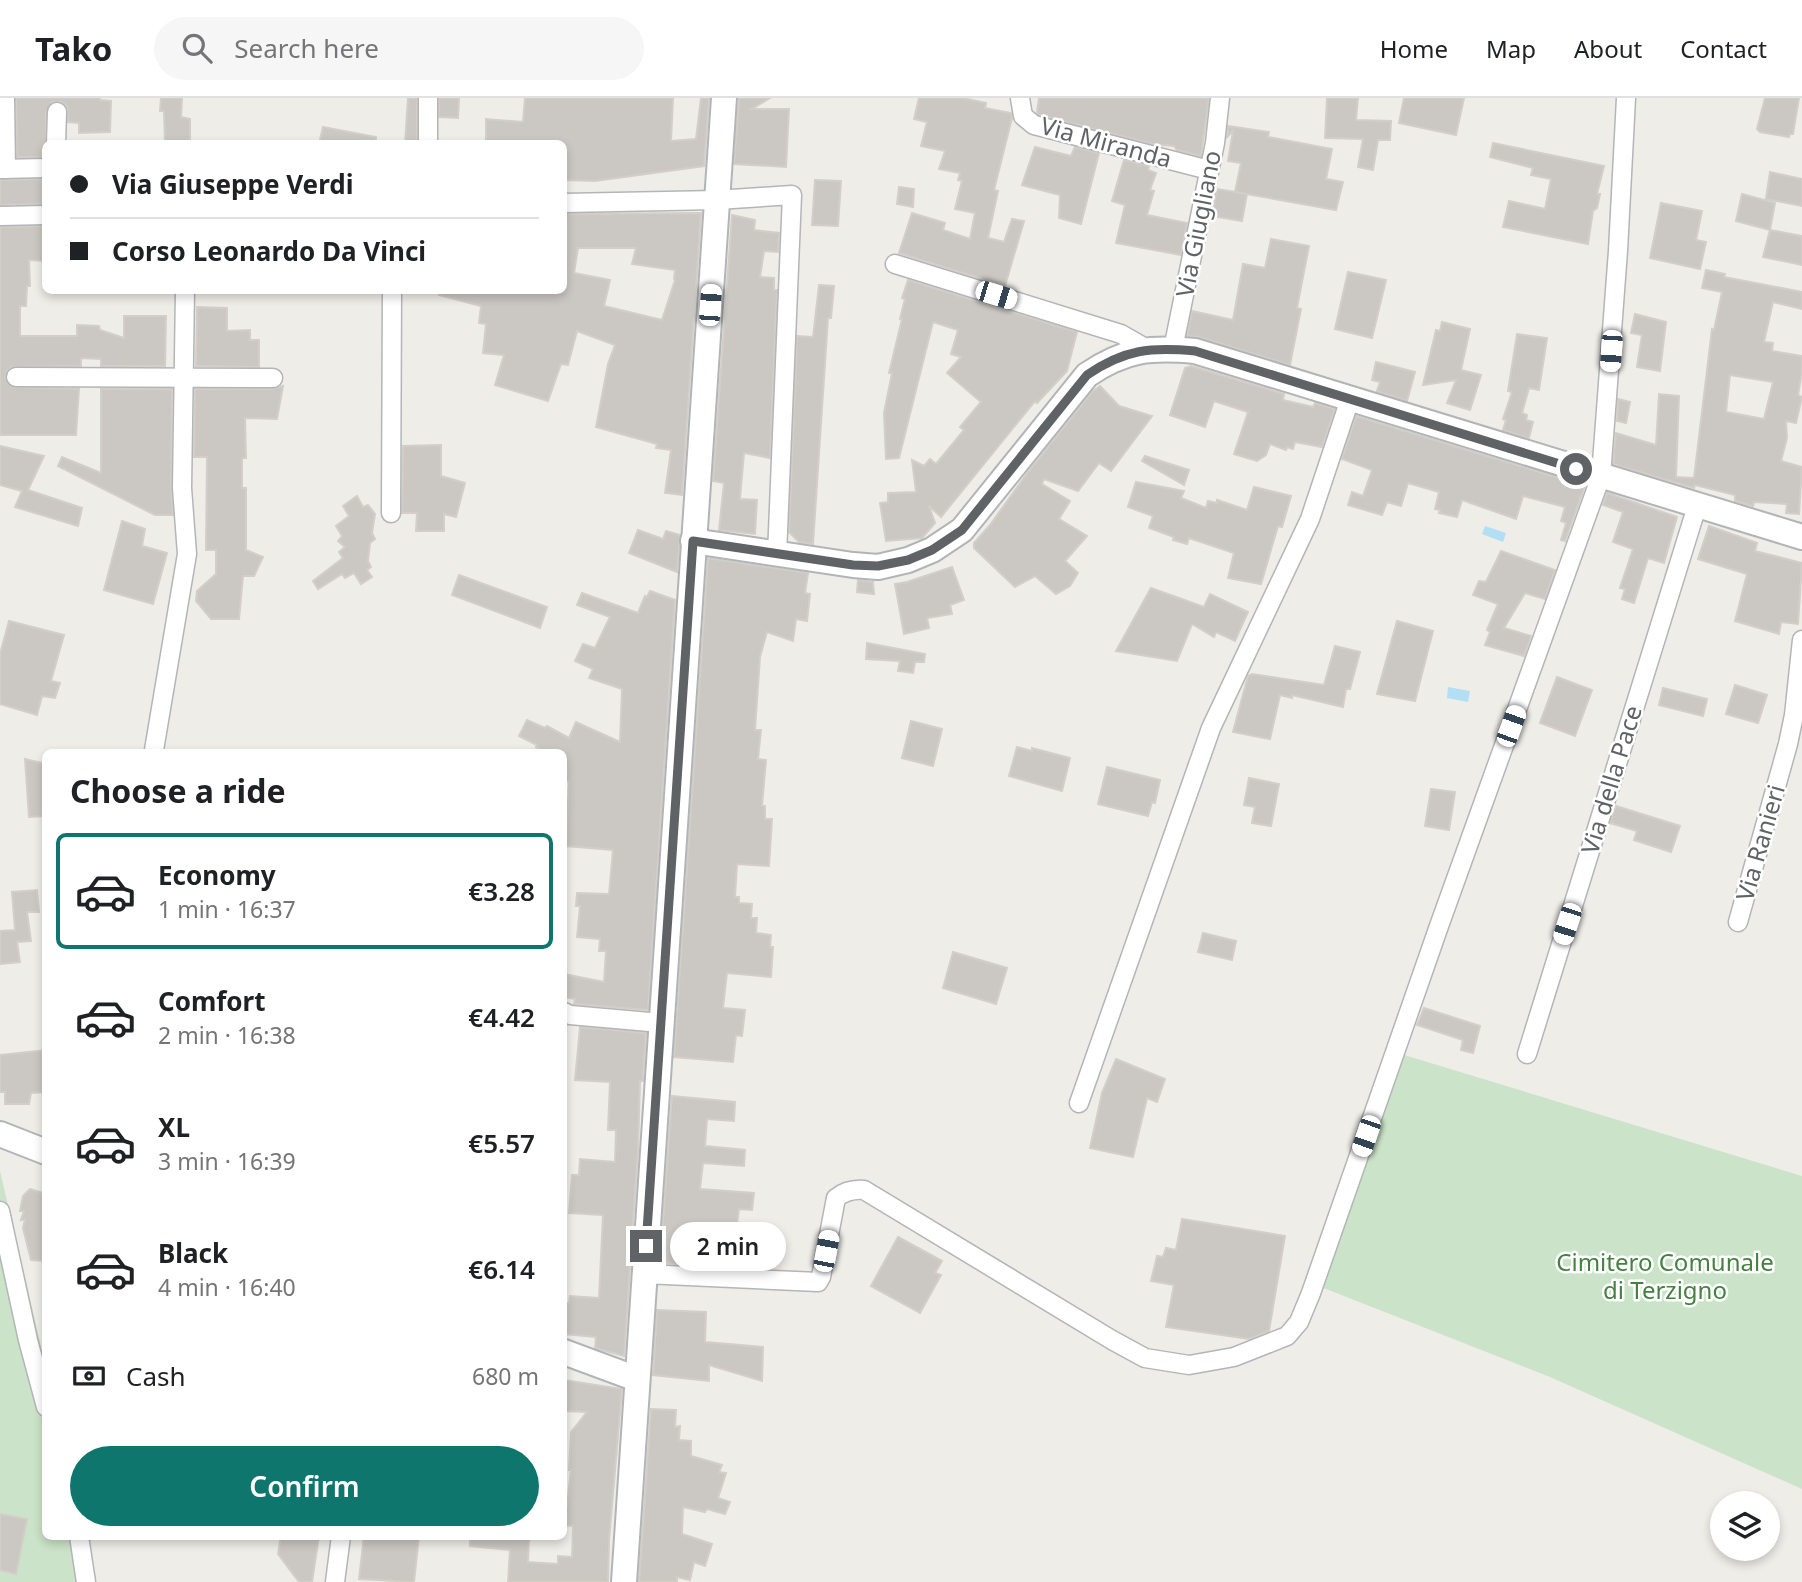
<!DOCTYPE html>
<meta charset="utf-8">
<style>
:root{--surface:#fff;--page:#f6f6f6;--text:#202124;--muted:#757577;--line:#e0e0e0;--accent:#0f766e}
body{margin:0;font-family:"Noto Sans",sans-serif;background:var(--page);color:var(--text);height:100vh;display:flex;flex-direction:column;font-size:26px;white-space:nowrap}
*{box-sizing:border-box;margin:0}
p{font-size:23px;color:var(--muted)}
.icon{flex:none;width:38px;height:38px;fill:none;stroke:currentColor;stroke-width:2;stroke-linecap:round;stroke-linejoin:round}
.map{position:relative;flex:1;overflow:hidden}
.side{position:absolute;left:42px;top:651px;width:525px;height:791px;display:flex;flex-direction:column;background:var(--surface);border-radius:10px;box-shadow:0 4px 10px #0003}
.side>*{flex:none}
.top-card{position:absolute;left:42px;top:42px;width:525px;height:154px;border-radius:10px;box-shadow:0 4px 10px #0003;display:grid;align-content:center;height:154px;padding:0 28px;background:var(--surface)}
.buttons{position:absolute;left:1710px;top:1393px;display:grid;gap:14px}
.buttons a{display:grid;place-items:center;width:70px;height:70px;border-radius:50%;background:var(--surface);box-shadow:0 4px 10px #0003;font-size:35px}
.end{position:absolute;width:32px;height:32px;margin:-16px;border:9px solid #5f6366;background:#fff;box-shadow:0 0 0 4px #fff}
.from{border-radius:50%}
.bubble{position:absolute;height:49px;border-radius:24px;background:var(--surface);box-shadow:0 4px 10px #0003;font-size:23px;font-weight:600;line-height:49px;text-align:center}
.car{position:absolute;width:21px;height:42px;margin:-21px -10px;border-radius:9px;box-shadow:0 0 5px 2px #0007;background:linear-gradient(#fff 24%,#345 0 40%,#fff 0 76%,#345 0 86%,#fff 0)}
.top-card b{display:flex;align-items:center;gap:24px;height:66px;font-size:26px}
.top-card b+b{border-top:2px solid var(--line)}
.top-card i{width:18px;height:18px;background:var(--text)}
ul{padding:0;list-style:none}
li{display:flex;align-items:center;gap:21px;height:116px;margin:0 14px 10px;padding:0 14px;border:4px solid transparent;border-radius:10px}
li div{flex:1}
li b{display:block;font-size:26px}
li em{font-style:normal;font-weight:600}
li.active{border-color:var(--accent)}
li>.icon{width:63px;height:63px;stroke-width:1.5}
h2{padding:0 28px;font-size:32px;line-height:84px}
.pay{display:flex;align-items:center;gap:18px;height:77px;padding:0 28px;font-size:26px}
.pay p{margin-inline-start:auto}
.cta{display:flex;gap:14px;margin-top:auto;padding:14px 28px}
.cta a{flex:1;height:80px;border-radius:42px;background:var(--accent);color:#fff;font-size:28px;font-weight:600;line-height:80px;text-align:center}
header{display:flex;align-items:center;gap:42px;box-sizing:border-box;height:98px;padding:0 35px;background:var(--surface);border-bottom:2px solid var(--line)}
header strong{font-size:33px}
nav{display:flex;gap:38px;margin-inline-start:auto;font-size:24px}
.search{width:490px;height:63px;background:var(--page);display:flex;align-items:center;gap:18px;box-sizing:border-box;padding:0 24px;border-radius:38px;color:var(--muted);font-size:26px}
.map>svg:first-child{display:block}
</style>
<header>
<strong>Tako</strong>
<div class="search"><svg class="icon" aria-label="search" viewBox="0 0 24 24"><circle cx="10" cy="10" r="6"/><path d="M15 15l6 6"/></svg>Search here</div>
<nav><a>Home</a><a>Map</a><a>About</a><a>Contact</a></nav>
</header>
<div class="map">
<svg width="1802" height="1484" viewBox="0 0 1802 1484">
<rect width="100%" height="100%" fill="#efede8"/>
<g fill="#cbe3c8">
<path d="M1401 956 1802 1078V1391L1550 1279 1321 1189Z"/>
<path d="M0 1073 45 1265 46 1438 86 1439 92 1484H0Z"/>
</g>
<g fill="#b3dff4">
<path d="M1485 428 1506 435 1503 444 1482 436Z"/>
<path d="M1448 589 1470 593 1468 604 1447 600Z"/>
</g>
<g fill="#cbc8c4" stroke="#d3cec7" stroke-width="2" fill-rule="evenodd">
<path d="M16 0H100V2L111 3 110 34 79 35V25L68 24 67 8 62 4H52L46 14V59H17Z"/>
<path d="M161 0H182L181 19 190 21V46H165L164 13H160Z"/>
<path d="M408 0H417V46H405Z"/>
<path d="M439 0H459L458 20 439 19Z"/>
<path d="M525 0H673L671 43 696 41 701 0H709L704 68 595 83 564 82V46H486V21L523 24Z"/>
<path d="M739 0H770L752 11H789L786 69 734 66Z"/>
<path d="M919 0H963L986 5 985 10 1011 15 1012 20 994 92 998 93 988 140 1004 144 1012 121 1024 123 1005 188 899 155 912 115 945 125 943 132 970 141 975 115 955 111 962 83 958 82 960 75 939 71 945 53 921 48 927 24 914 21Z"/>
<path d="M1039 0H1209L1201 58 1177 52 1174 48 1152 46 1039 17 1037 14Z"/>
<path d="M1327 0H1358L1356 22 1391 23 1390 42H1378L1373 72 1358 69 1363 41 1325 40Z"/>
<path d="M1404 0H1464L1456 37 1399 25Z"/>
<path d="M1765 0H1799L1793 36H1790L1789 39 1760 34 1757 31Z"/>
<path d="M1228 28 1269 34 1268 39 1332 51 1326 81 1343 84 1336 112 1235 94 1241 65 1228 63 1233 33 1227 39Z"/>
<path d="M323 29 376 39V46H319Z"/>
<path d="M1493 45 1604 68 1597 96H1600L1597 110 1593 113 1588 146 1503 129 1509 103 1545 111 1551 81 1531 77 1533 70 1490 59Z"/>
<path d="M1035 49 1071 58 1075 49 1099 55 1081 126 1059 120 1060 97 1022 87Z"/>
<path d="M1124 62 1149 68 1148 72 1156 75 1150 92 1154 93 1147 117 1187 125 1181 157 1116 145 1125 107 1112 103Z"/>
<path d="M1770 74 1802 81V108L1766 101Z"/>
<path d="M46 81V106L0 107V82Z"/>
<path d="M815 82 841 83 838 128 812 127Z"/>
<path d="M899 89 914 91 913 109 897 106Z"/>
<path d="M1217 91 1247 96 1242 123 1212 118Z"/>
<path d="M1742 96 1775 105 1770 132 1736 123Z"/>
<path d="M1661 105 1702 113 1696 142 1706 144 1700 171 1650 160Z"/>
<path d="M701 115 682 397 665 395 671 352 656 350 657 346 596 329 608 266 615 247 577 233 568 267 561 266 548 303 495 287 504 257 483 255 486 226 479 225 481 208 439 197 440 192H564V116ZM578 150H636L632 166 675 172 674 181 675 182 662 222 604 208 610 182 574 175Z"/>
<path d="M732 117 755 122 754 132 779 135 778 154 764 153 760 179 774 180V192H777L770 360 744 355 740 401 757 402 755 436 719 432 724 385 713 383Z"/>
<path d="M46 128V163L29 162 30 188H27L26 208H20V238H77V227L99 228 100 232 124 240V218H166L165 268H101V261L81 260V268L11 269 7 273 5 280 11 289 79 291 76 337H0V129Z"/>
<path d="M1770 132 1802 138V167L1763 159Z"/>
<path d="M1271 141 1309 148 1297 210 1301 211 1290 267 1199 239 1187 238 1192 213 1233 222 1243 166 1265 170Z"/>
<path d="M1706 172 1725 176 1724 179 1802 194V211L1773 204 1764 244 1773 245 1772 253 1802 258V274L1798 297 1802 299 1796 325 1786 323 1787 340 1781 363 1802 369 1799 416 1786 415 1787 406 1754 404 1753 408 1735 403V397L1695 387 1694 390 1613 366 1616 335 1656 347 1659 296 1679 298 1676 379 1694 380 1712 231 1714 232 1722 194 1702 190ZM1730 277 1773 284 1764 321 1726 314Z"/>
<path d="M1348 174 1386 182 1372 240 1335 231Z"/>
<path d="M908 182 1077 234 1067 273 1037 305 1035 303 941 419 929 408 935 425 922 440 886 443 880 405 888 404V395L916 394 912 362 924 368 930 361 936 366 964 332 960 329 981 304 947 275 961 259 951 256 958 232 933 224 899 360 886 361 884 315 892 275H889L902 221H900L905 201 902 200Z"/>
<path d="M819 187 834 188 831 220H828L813 446 799 444 789 434 797 238 813 239Z"/>
<path d="M197 209 227 210V233L250 232V242H259V269L196 268Z"/>
<path d="M1635 216 1666 224 1660 273 1637 269 1642 237 1631 235Z"/>
<path d="M1442 224 1470 231 1461 272 1481 277 1470 312 1447 305 1456 282 1423 287 1436 232 1440 233Z"/>
<path d="M1517 236 1547 240 1539 292 1529 290 1522 315 1527 317 1526 322 1533 324 1529 340 1503 332 1506 322 1503 321 1512 294 1508 293Z"/>
<path d="M1376 264 1415 274 1407 303 1377 293 1380 284 1372 282Z"/>
<path d="M1191 268 1284 296 1283 302 1313 309 1315 305 1335 311 1322 349 1295 344 1293 351 1287 349 1286 352 1270 346 1266 357 1257 363 1234 356 1248 314 1214 303 1205 329 1170 317 1185 270Z"/>
<path d="M283 288 277 321 245 320 246 360H242V390H246V452L263 459 254 478H243L239 521H211L196 503 197 493 216 476V452H206L207 359H194L195 291H273Z"/>
<path d="M1100 288 1119 308 1152 318 1111 373 1099 365 1078 393 1044 381 1042 386 1070 403 1059 421 1087 438 1065 463 1078 475 1070 488 1056 496 1035 478 1015 489 974 450V445L990 427 1028 374 1092 294Z"/>
<path d="M101 291H172L171 390 173 417H155L58 368 62 359 101 375Z"/>
<path d="M1618 301 1630 304 1626 325 1617 323Z"/>
<path d="M1356 318 1585 388 1565 443 1561 442 1566 425 1561 423 1565 409 1523 398 1516 421 1462 402 1457 419 1439 415 1440 412 1435 411 1439 394 1408 385 1401 408 1387 404 1382 417 1348 407 1352 394 1363 398 1372 372 1342 361Z"/>
<path d="M441 347V378L465 385 456 419 444 416V433H416L417 415H402L403 348Z"/>
<path d="M0 348 44 358 28 392 82 410 78 428 15 409 22 393 0 387Z"/>
<path d="M1145 358 1189 372 1184 387 1142 363Z"/>
<path d="M1136 384 1184 393 1181 400 1206 410 1208 403 1217 405V402L1247 412 1254 389 1291 398 1282 429 1278 428 1261 486 1228 480 1234 455 1189 440 1187 446 1173 442 1174 439 1149 430 1153 418 1128 409Z"/>
<path d="M1607 395 1677 419 1664 465 1648 460 1634 505 1622 501 1625 491 1620 490 1633 451 1613 444 1623 414 1603 407Z"/>
<path d="M357 398 363 409 368 407 375 416 372 435 375 441 370 445 368 463 371 469 367 472 372 479 361 486 354 475 345 480 342 476 318 491 313 483 343 460 339 454 345 449 338 443 342 438 336 428 349 418 343 408Z"/>
<path d="M122 423 145 431 142 448 167 455 153 506 104 492Z"/>
<path d="M1709 428 1757 445 1755 453 1802 465 1798 526 1781 524 1779 536 1735 523 1747 476 1698 461Z"/>
<path d="M638 432 663 441 666 433 680 437 677 474 629 455Z"/>
<path d="M1501 453 1555 472 1545 501 1525 495 1504 530 1531 538 1524 558 1485 547 1490 534 1487 532 1498 506 1473 497 1479 483 1486 484Z"/>
<path d="M708 460 808 475 805 495 810 496 807 523 796 521 793 543 767 534 760 559 755 632H761L758 661 766 662 762 708H765V721H772L769 768 737 766 735 799H739V805L752 806 751 820H757L756 835 771 837 770 849H773L771 879 727 875 723 910 745 912 742 938 736 937 733 964 674 959Z"/>
<path d="M952 469 964 502 950 507 952 516 927 520 929 530 904 536 895 486 907 484Z"/>
<path d="M459 477 547 509 540 530 452 497Z"/>
<path d="M858 482 873 484 874 496 857 494Z"/>
<path d="M1151 490 1204 509 1210 496 1248 514 1235 543 1216 534 1214 539 1192 526 1177 563 1116 553Z"/>
<path d="M650 493 675 502 648 912 574 906 575 901 564 899V876L604 884 606 853H599L600 841 577 839 580 808H576L577 795 609 796 613 752 566 748 569 683H564V654H545L536 649 537 647 519 638 527 622 545 630 547 628 569 640 576 624 620 644 622 591 589 580 593 571 575 563 583 546 595 550 610 519 577 507 582 495 638 515 645 498 647 499Z"/>
<path d="M9 523 64 537 51 583 60 585 55 600 42 598 37 617 0 606V556Z"/>
<path d="M1397 523 1433 533 1415 603 1377 596Z"/>
<path d="M867 545 925 556 924 564H915L913 575 898 573 900 563 866 561Z"/>
<path d="M1335 548 1360 554 1350 591H1346L1343 609 1292 597V600L1280 597 1270 641 1233 634 1248 578 1252 576 1324 587Z"/>
<path d="M1557 579 1592 592 1575 638 1540 625Z"/>
<path d="M1735 587 1767 597 1758 625 1726 616Z"/>
<path d="M1663 590 1707 601 1703 618 1659 607Z"/>
<path d="M911 623 942 631 933 668 902 660Z"/>
<path d="M1017 649 1032 653V650L1070 660 1062 693 1009 678Z"/>
<path d="M25 661 46 666V718L29 719Z"/>
<path d="M1107 669 1160 682 1155 705 1152 704 1148 718 1098 706Z"/>
<path d="M1249 680 1279 686 1271 728 1252 725 1255 709 1244 707Z"/>
<path d="M1431 691 1455 694 1449 732 1425 728Z"/>
<path d="M1616 708 1680 728 1671 754 1634 742 1637 733 1610 725Z"/>
<path d="M37 792 39 814H27L31 843 17 844 20 864 0 866V833L15 832 12 794Z"/>
<path d="M1203 835 1236 843 1232 862 1198 854Z"/>
<path d="M953 854 1007 870 996 906 943 890Z"/>
<path d="M1424 910 1480 928 1473 955 1461 952 1463 942 1417 927Z"/>
<path d="M580 929 646 935 643 983H640L638 1052 624 1258 595 1250 596 1239 564 1236V1205H569L570 1198 599 1200 603 1117 569 1115 572 1077H579L580 1061 615 1064 616 1032H608L610 984 575 982Z"/>
<path d="M46 952V994L31 995 29 1006H5V994H0V957Z"/>
<path d="M1116 961 1165 981 1157 1004 1147 1000 1133 1059 1090 1050 1102 995Z"/>
<path d="M672 998 735 1004 734 1023 707 1021 705 1048 745 1052 744 1068 703 1065 700 1091 754 1095 752 1112 739 1111 735 1141 709 1137 707 1159 703 1158V1167L660 1165Z"/>
<path d="M30 1091 46 1096V1163L31 1162 23 1130 25 1121 21 1122 24 1113H20L23 1098Z"/>
<path d="M1182 1121 1285 1138 1269 1233 1249 1241 1166 1229 1174 1187 1151 1183 1157 1158 1163 1159 1166 1150 1176 1152Z"/>
<path d="M898 1139 942 1163 935 1175 941 1177 920 1215 871 1188Z"/>
<path d="M657 1212 706 1214 705 1244 763 1249 762 1283 709 1267V1283L653 1277Z"/>
<path d="M564 1282 622 1291 609 1443 608 1484H508L510 1452 470 1448V1438H529L528 1464 558 1466V1458L572 1459 573 1428 564 1427V1409L567 1408 571 1372H569L571 1334 587 1314 564 1313Z"/>
<path d="M651 1311 676 1312 675 1329 680 1328 679 1342 691 1343V1358L722 1367 719 1374 726 1375 718 1400 730 1404 725 1416 707 1411 705 1414 683 1409 682 1436 712 1446 705 1468 694 1464 690 1482 677 1479V1484H639Z"/>
<path d="M0 1416 27 1421 16 1476 0 1472Z"/>
<path d="M281 1438H319L312 1484H299L278 1456Z"/>
<path d="M364 1438H419L414 1484 359 1481Z"/>
</g>
<g fill="none" stroke-linecap="round" stroke-linejoin="round">
<defs>
<g id="street">
<path d="M5 0 6 71"/>
<path d="M1020 0 1023 18 1034 27 1209 72"/>
<path d="M56 46 57 14"/>
<path d="M428 46V0"/>
<path d="M0 71 46 70"/>
<path d="M564 105 717 102 792 97 777 457"/>
<path d="M0 118 46 117"/>
<path d="M895 166 1121 236 1149 252"/>
<path d="M1173 251 1215 45 1220 0"/>
<path d="M16 279 273 280"/>
<path d="M391 415 392 192"/>
<path d="M154 652 187 456 182 390 185 192"/>
<path d="M1738 824 1788 646 1794 617 1802 542"/>
<path d="M564 914 570 917 661 925"/>
<path d="M1527 956 1697 408"/>
<path d="M1079 1005 1211 630 1310 421 1350 301"/>
<path d="M0 1113 28 1242 46 1309"/>
<path d="M644 1176 818 1184 821 1179 836 1100C845 1093 853 1091 864 1092L1112 1242 1145 1260 1189 1267 1234 1259 1287 1238 1299 1224 1311 1195 1439 828 1601 378 1618 153 1626 0"/>
<path d="M79 1438 86 1484"/>
<path d="M335 1484 341 1438"/>
</g>
<g id="secondary">
<path d="M693 443 853 467 878 469 908 462 932 452 962 432 1087 277C1125 251 1151 249 1195 253L1802 439"/>
<path d="M0 1036 46 1054"/>
<path d="M564 1254 637 1281"/>
<path d="M624 1484 724 0"/>
</g>
</defs>
<use href="#street" stroke="#b3b5b8" stroke-width="21"/>
<use href="#secondary" stroke="#b2b5b8" stroke-width="28"/>
<use href="#street" stroke="#fff" stroke-width="18"/>
<use href="#secondary" stroke="#fff" stroke-width="24"/>
</g>
<g fill="none" stroke-linecap="round" stroke-linejoin="round">
<path stroke="#5f6366" stroke-width="9" d="M646 1148 693 443 853 467 878 468 908 462 932 452 962 432 1087 277C1125 251 1151 249 1195 253L1576 371"/>
</g>
<g text-anchor="middle" stroke-width="5" stroke-linejoin="round" paint-order="stroke">
<g font-size="24" fill="#5f6366" stroke="#fff">
<text transform="translate(1106 45) rotate(15)" y="8">Via Miranda</text>
<text transform="translate(1199 126) rotate(-79)" y="8">Via Giugliano</text>
<text transform="translate(1612 682) rotate(-73)" y="8">Via della Pace</text>
<text transform="translate(1761 745) rotate(-74)" y="8">Via Ranieri</text>
</g>
<g font-size="24" fill="#458242" stroke="#fff">
<text x="1665" y="1173">Cimitero Comunale<tspan x="1665" dy="28">di Terzigno</tspan></text>
</g>
</g>
</svg>
<div class="buttons">
<a><svg class="icon" aria-label="layers" viewBox="0 0 24 24"><path d="M12 4l9 5-9 5-9-5zM3 14l9 5 9-5"/></svg></a>
</div>
<i class="end from" style="left:1576px;top:371px"></i>
<i class="end" style="left:646px;top:1148px"></i>
<div class="bubble" style="left:670px;top:1124px;width:116px">2 min</div>
<i class="car" style="left:996px;top:197px;rotate:107deg"></i>
<i class="car" style="left:710px;top:207px;rotate:4deg"></i>
<i class="car" style="left:1611px;top:253px;rotate:184deg"></i>
<i class="car" style="left:1511px;top:628px;rotate:20deg"></i>
<i class="car" style="left:1567px;top:826px;rotate:198deg"></i>
<i class="car" style="left:1366px;top:1038px;rotate:199deg"></i>
<i class="car" style="left:826px;top:1153px;rotate:11deg"></i>
<div class="top-card">
<b><i class="from"></i>Via Giuseppe Verdi</b>
<b><i></i>Corso Leonardo Da Vinci</b>
</div>
<section class="side">
<h2>Choose a ride</h2>
<ul>
<li class="active"><svg class="icon" aria-label="car" viewBox="0 0 24 24"><path d="M5 17H2v-5l4-1 3-4h7l3 4 3 1v5h-3M9 17h6M6 11h13"/><circle cx="7" cy="17" r="2"/><circle cx="17" cy="17" r="2"/></svg><div><b>Economy</b><p>1 min · 16:37</p></div><em>€3.28</em></li>
<li><svg class="icon" aria-label="car" viewBox="0 0 24 24"><path d="M5 17H2v-5l4-1 3-4h7l3 4 3 1v5h-3M9 17h6M6 11h13"/><circle cx="7" cy="17" r="2"/><circle cx="17" cy="17" r="2"/></svg><div><b>Comfort</b><p>2 min · 16:38</p></div><em>€4.42</em></li>
<li><svg class="icon" aria-label="car" viewBox="0 0 24 24"><path d="M5 17H2v-5l4-1 3-4h7l3 4 3 1v5h-3M9 17h6M6 11h13"/><circle cx="7" cy="17" r="2"/><circle cx="17" cy="17" r="2"/></svg><div><b>XL</b><p>3 min · 16:39</p></div><em>€5.57</em></li>
<li><svg class="icon" aria-label="car" viewBox="0 0 24 24"><path d="M5 17H2v-5l4-1 3-4h7l3 4 3 1v5h-3M9 17h6M6 11h13"/><circle cx="7" cy="17" r="2"/><circle cx="17" cy="17" r="2"/></svg><div><b>Black</b><p>4 min · 16:40</p></div><em>€6.14</em></li>
</ul>
<div class="pay"><svg class="icon" aria-label="cash" viewBox="0 0 24 24"><path d="M3 7h18v10H3z"/><circle cx="12" cy="12" r="2"/></svg>Cash<p>680 m</p></div>
<div class="cta"><a>Confirm</a></div>
</section>
</div>
